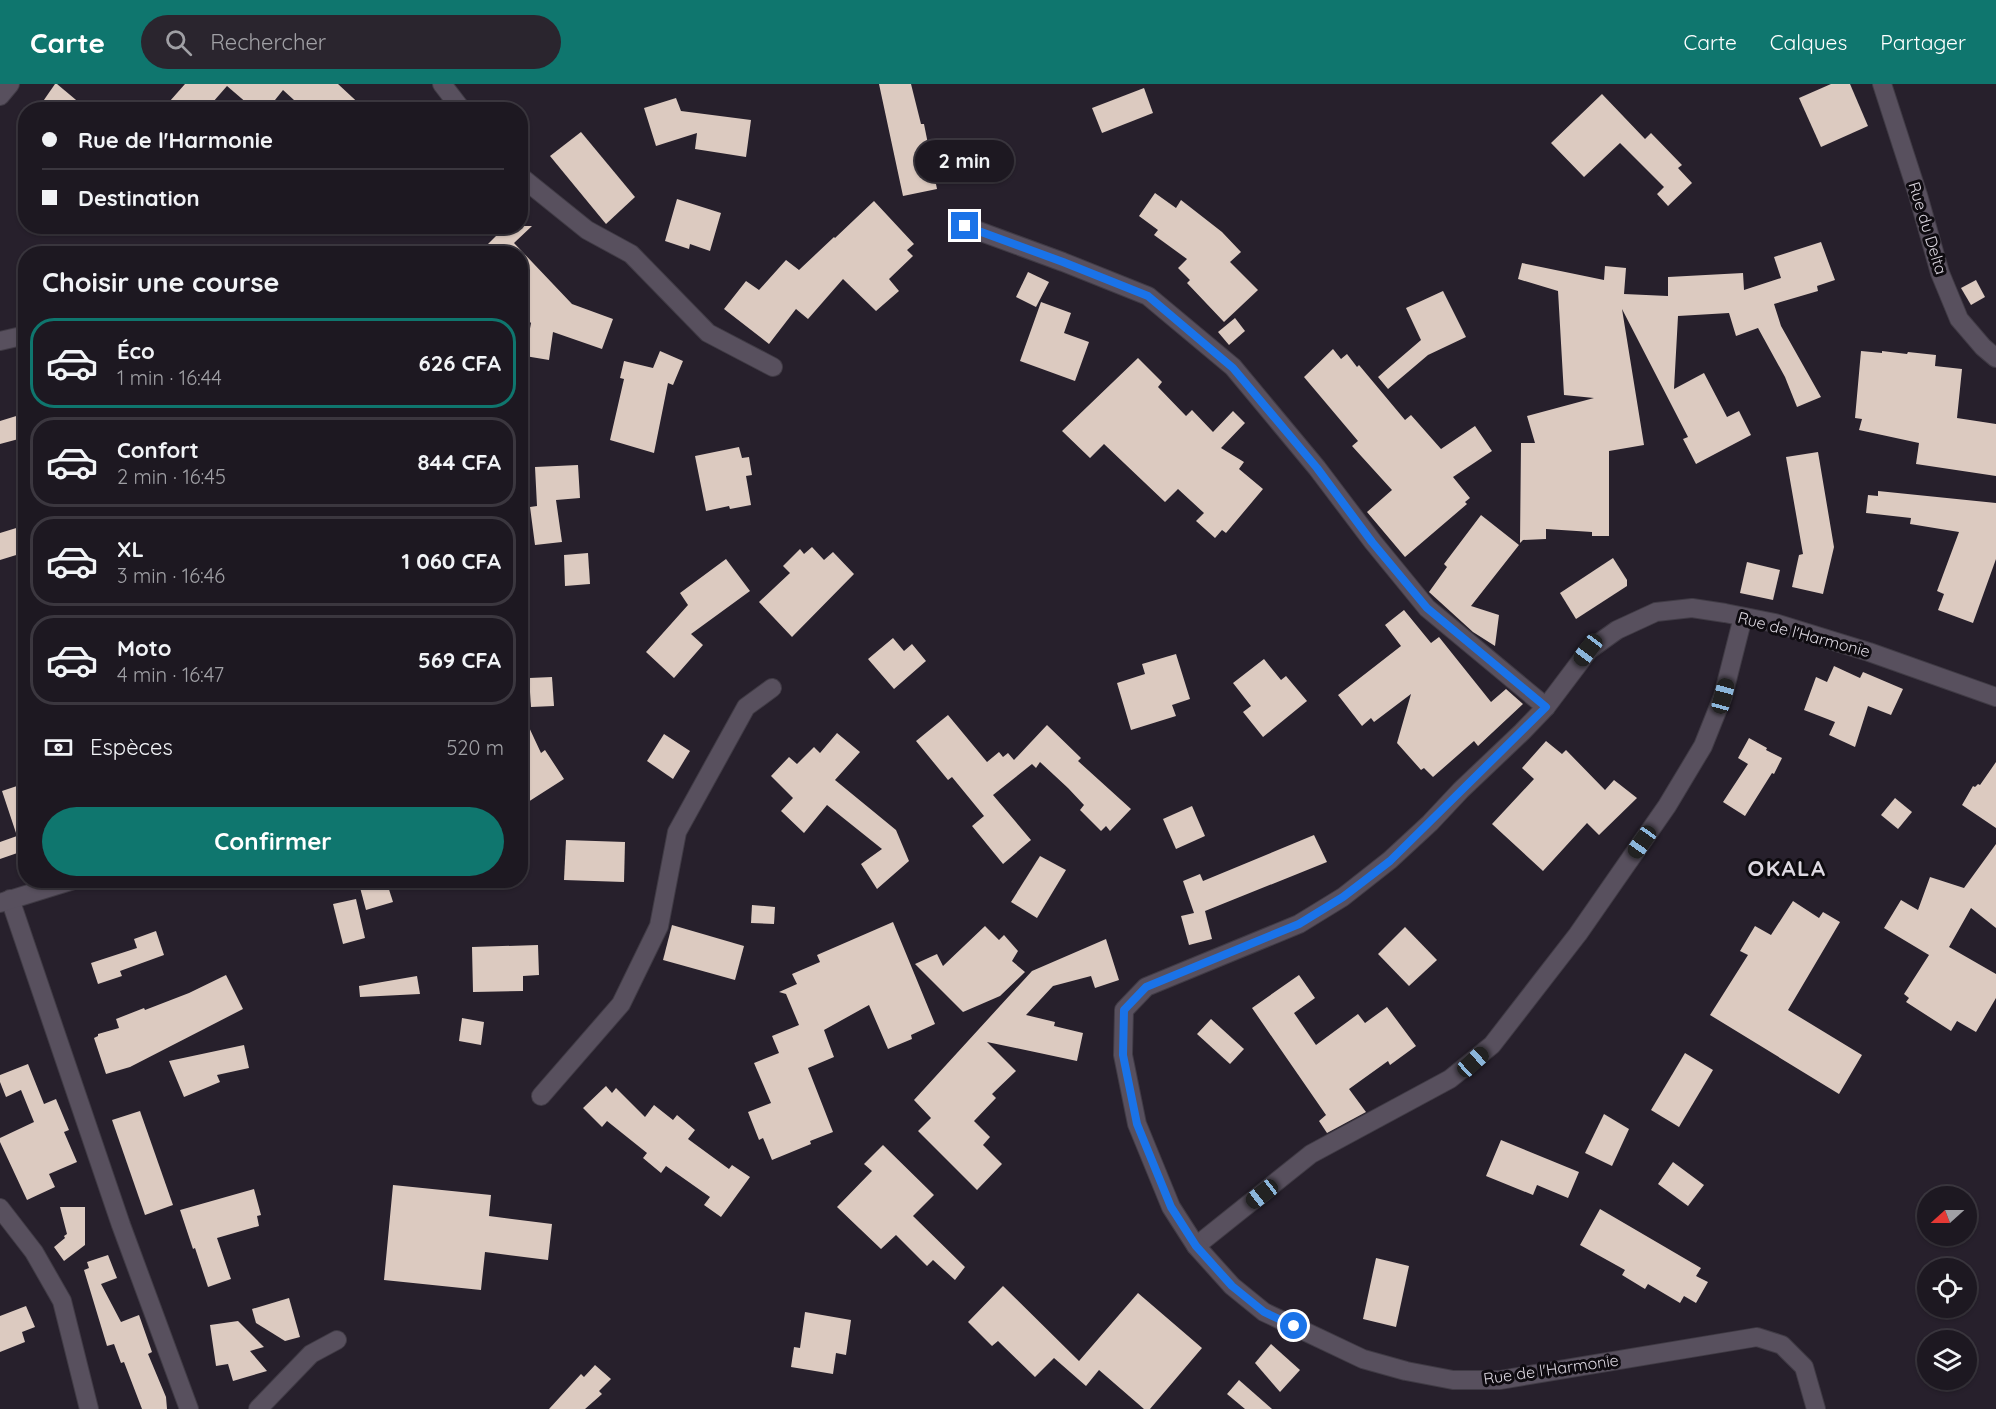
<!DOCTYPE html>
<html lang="fr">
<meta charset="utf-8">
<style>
:root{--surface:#1d1821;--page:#2a252e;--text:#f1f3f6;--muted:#a0a0a5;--line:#3b373f;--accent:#0f766e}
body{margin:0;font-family:Quicksand,sans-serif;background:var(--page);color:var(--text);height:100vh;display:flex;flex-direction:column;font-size:22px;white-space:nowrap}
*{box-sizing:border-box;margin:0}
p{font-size:20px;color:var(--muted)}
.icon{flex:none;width:33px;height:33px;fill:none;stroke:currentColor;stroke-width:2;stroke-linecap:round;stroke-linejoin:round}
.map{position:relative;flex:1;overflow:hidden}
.details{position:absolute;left:18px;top:162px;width:510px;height:642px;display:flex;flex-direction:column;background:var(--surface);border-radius:24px;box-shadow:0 2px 4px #0004,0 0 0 2px var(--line)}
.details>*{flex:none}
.guide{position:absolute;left:18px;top:18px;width:510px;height:132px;border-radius:24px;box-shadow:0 2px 4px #0004,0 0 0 2px var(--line);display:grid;align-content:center;height:132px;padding:0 24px;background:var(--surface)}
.needle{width:39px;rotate:249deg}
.buttons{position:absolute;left:1917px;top:1102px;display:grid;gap:12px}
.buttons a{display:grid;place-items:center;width:60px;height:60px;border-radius:50%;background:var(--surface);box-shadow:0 2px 4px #0004,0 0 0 2px var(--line);font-size:30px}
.end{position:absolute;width:27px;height:27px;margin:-14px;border:8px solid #1a73e8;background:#fff;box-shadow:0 0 0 3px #fff}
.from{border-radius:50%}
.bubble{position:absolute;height:42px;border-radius:21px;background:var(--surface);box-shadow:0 2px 4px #0004,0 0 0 2px var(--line);font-size:20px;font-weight:700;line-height:42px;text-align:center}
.car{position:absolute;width:18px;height:36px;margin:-18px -9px;border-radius:8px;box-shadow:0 0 4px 2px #0007;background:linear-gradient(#222 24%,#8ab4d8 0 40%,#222 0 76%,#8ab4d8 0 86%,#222 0)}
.guide b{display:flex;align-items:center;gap:21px;height:57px;font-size:22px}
.guide b+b{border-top:2px solid var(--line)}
.guide i{width:15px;height:15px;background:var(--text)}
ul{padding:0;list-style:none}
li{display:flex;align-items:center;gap:18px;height:90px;margin:0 12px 9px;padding:0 12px;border:3px solid var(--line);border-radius:24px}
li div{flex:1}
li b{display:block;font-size:22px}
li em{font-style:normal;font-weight:700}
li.current{border-color:var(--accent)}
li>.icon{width:54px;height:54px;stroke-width:1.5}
h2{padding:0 24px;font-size:27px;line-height:72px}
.pay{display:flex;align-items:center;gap:15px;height:66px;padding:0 24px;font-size:22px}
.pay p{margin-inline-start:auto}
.button{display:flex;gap:12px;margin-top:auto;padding:12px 24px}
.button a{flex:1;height:69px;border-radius:36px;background:var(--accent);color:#fff;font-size:24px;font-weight:700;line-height:69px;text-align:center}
header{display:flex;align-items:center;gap:36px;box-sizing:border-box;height:84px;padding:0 30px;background:var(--accent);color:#fff}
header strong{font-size:28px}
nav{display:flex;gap:33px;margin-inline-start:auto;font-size:21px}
.search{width:420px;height:54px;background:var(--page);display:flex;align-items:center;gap:15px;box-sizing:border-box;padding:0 21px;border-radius:33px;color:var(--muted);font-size:22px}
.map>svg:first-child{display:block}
</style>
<header>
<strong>Carte</strong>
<div class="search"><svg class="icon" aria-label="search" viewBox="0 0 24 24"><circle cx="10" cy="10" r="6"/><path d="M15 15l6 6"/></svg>Rechercher</div>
<nav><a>Carte</a><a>Calques</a><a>Partager</a></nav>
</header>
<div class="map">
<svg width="1996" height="1325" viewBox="0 0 1996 1325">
<rect width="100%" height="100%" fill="#27202c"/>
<g fill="#dccac0">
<path d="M55 0H57L88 26H37Z"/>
<path d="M185 0H338L366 26H305L283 6 267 26H255L227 2 206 26H162Z"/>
<path d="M879 0H911L921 40H924L937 105 903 112Z"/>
<path d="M1831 0H1850L1868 42 1821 63 1799 14Z"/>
<path d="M1144 4 1153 29 1102 49 1092 24Z"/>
<path d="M1602 10 1645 55 1651 49 1682 81 1678 84 1692 99 1668 122 1657 110 1664 103 1620 59 1584 93 1551 59Z"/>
<path d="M676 14 681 27 751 36 746 73 695 65 697 49 656 62 644 24Z"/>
<path d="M581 48 635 113 606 140 550 72Z"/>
<path d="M1155 109 1176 124 1181 116 1222 148 1241 168 1230 178 1258 206 1224 238 1187 199 1190 196 1178 184 1187 175 1154 151 1158 146 1139 132Z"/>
<path d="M677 115 721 129 710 167 690 160 689 165 665 157Z"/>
<path d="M874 117 914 160 907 166 913 172 889 195 899 207 876 227 843 195 808 235 796 225 769 260 724 225 746 197 759 206 786 176 799 186 834 153 835 154Z"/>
<path d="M506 142H532L514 159 572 220 613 235 602 265 553 248 549 276 525 272 531 239 520 228V170H495L487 161Z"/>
<path d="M1821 158 1835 196 1817 202 1818 207 1774 220 1781 242 1821 313 1797 323 1785 293 1758 244 1736 252 1729 229 1678 232 1674 305 1704 289 1727 333 1739 327 1751 351 1696 380 1683 355 1688 353 1622 225 1644 361 1609 367V452H1592V448L1546 445V455L1523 456 1520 459 1521 359H1535L1527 332 1594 314 1564 311 1558 207 1518 195 1522 179 1604 196 1605 182 1626 184 1624 210 1668 212V193L1743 189 1744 206 1781 194 1774 173Z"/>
<path d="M1028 188 1049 198 1036 223 1016 213Z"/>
<path d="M1976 196 1985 213 1971 221 1961 204Z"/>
<path d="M1443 207 1466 253 1428 271 1388 305 1378 293 1421 256 1406 224Z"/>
<path d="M1041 218 1071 229 1064 249 1089 258 1075 297 1020 277Z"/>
<path d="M1235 234 1245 247 1229 261 1218 248Z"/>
<path d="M1333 265 1341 275 1347 270 1357 283 1359 281 1405 336 1411 331 1441 365 1475 342 1492 367 1453 393 1470 414 1465 418 1467 420 1405 473 1367 428 1392 406 1352 362 1358 357 1304 293Z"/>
<path d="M660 267 683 277 673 301 668 299 654 369 610 356 624 295 620 294 624 277 653 284Z"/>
<path d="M1861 267 1882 269V267L1907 270 1908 268 1936 271 1935 282 1962 285 1957 334 1996 340V392L1916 380 1919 359 1859 346 1862 335 1855 334Z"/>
<path d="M1138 274 1162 298 1158 303 1186 332 1192 326 1213 348 1233 327 1245 339 1221 364 1244 378 1239 385 1263 405 1226 449 1222 446 1215 454 1196 437 1204 429 1178 405 1165 418 1104 360 1090 374 1062 347Z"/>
<path d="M26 329V353L0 360V337Z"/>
<path d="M739 363 742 374 749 373 752 391 746 392 751 421 730 425 729 422 706 427 695 372Z"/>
<path d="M1818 368 1834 463 1823 510 1792 503 1799 471 1803 470 1786 373Z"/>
<path d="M578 381 580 414 556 416 562 458 535 461 530 423 537 422 535 383Z"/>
<path d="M1878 407 1996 419V475L1973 539 1938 526 1944 510 1937 507 1959 448 1910 440 1911 434 1866 429 1868 411 1878 412Z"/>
<path d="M1481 431 1519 461 1471 522 1499 531 1495 562 1473 548 1429 508 1447 483 1444 480Z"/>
<path d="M26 441V468L0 476V449Z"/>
<path d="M812 463 824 476 833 468 854 490 792 553 759 518 790 489 783 482 800 465 804 470Z"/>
<path d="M588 469 590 500 565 502 564 471Z"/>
<path d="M1613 474 1627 496V502L1576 535 1560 509Z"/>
<path d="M726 475 750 507 691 550 703 561 674 594 646 568 688 521 680 509Z"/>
<path d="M1747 478 1780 486 1773 516 1740 509Z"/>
<path d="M1404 526 1431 559 1439 553 1491 618 1506 605 1523 620 1478 662 1474 657 1433 693 1424 684 1421 686 1397 659 1411 610 1374 638 1371 634 1362 642 1338 611 1401 562 1385 541Z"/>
<path d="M893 554 904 567 912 560 926 577 894 605 868 575Z"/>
<path d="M1176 570 1190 615 1172 621 1176 632 1131 646 1117 599 1145 590 1142 580Z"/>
<path d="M1264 575 1281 596 1286 592 1307 617 1263 653 1243 628 1251 622 1233 599Z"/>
<path d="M1834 582 1860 594 1863 588 1903 605 1891 631 1868 622 1855 663 1829 651 1835 638 1804 626 1816 593 1827 598Z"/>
<path d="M552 593 554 622 531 623 529 594Z"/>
<path d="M520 624 541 669 545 666 564 695 528 718 520 707Z"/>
<path d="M948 631 987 678 999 668 1003 673 1008 669 1014 676 1047 641 1081 674 1078 677 1131 725 1110 747 1106 742 1101 747 1080 726 1084 721 1068 704 1040 678 1036 684 1032 680 993 711 1031 756 1003 780 972 742 984 732 952 693 948 696 916 657Z"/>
<path d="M837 649 860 668 835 696 896 746 909 777 877 805 861 780 882 765 827 721 804 749 781 727 793 714 771 692 789 673 797 680 814 663 820 669Z"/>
<path d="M664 650 690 667 673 695 647 677Z"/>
<path d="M1749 654 1767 664 1766 666 1782 674 1774 690 1772 689 1745 732 1723 718 1748 680 1738 674Z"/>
<path d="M1546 657 1562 670 1566 666 1605 706 1614 696 1637 714 1599 751 1587 739 1543 787 1492 740 1534 695 1522 684Z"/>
<path d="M1996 678V744L1962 721 1973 702 1975 703 1978 700 1980 701Z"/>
<path d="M26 699V766L0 775V758L17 752 2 707Z"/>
<path d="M1895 714 1912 728 1898 745 1881 731Z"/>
<path d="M1192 722 1205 752 1176 765 1163 735Z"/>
<path d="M1314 751 1327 778 1205 827 1212 855 1189 861 1181 832 1194 829 1183 797 1200 790 1203 797Z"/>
<path d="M566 756 625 758 624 798 564 796Z"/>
<path d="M1996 760V844L1971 824 1949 863 1996 890V914L1976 948 1957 937 1951 947 1906 918 1909 914 1904 910 1929 871 1884 844 1901 816 1918 826 1930 793 1964 804Z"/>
<path d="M1040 772 1066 786 1037 834 1011 818Z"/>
<path d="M358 796H386L393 818 366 826Z"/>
<path d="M356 815 365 854 343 860 333 820Z"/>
<path d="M1793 817 1819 834 1823 828 1840 838 1788 926 1862 971 1839 1010 1710 931 1748 871 1740 867 1755 842 1771 851Z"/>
<path d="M752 821 775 823 774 840 751 839Z"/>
<path d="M893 838 935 940 911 951 912 955 888 965 869 921 824 946 834 973 808 984 833 1048 810 1057 811 1060 772 1076 763 1054 759 1056 748 1028 771 1019 754 979 779 969 772 952 799 941 786 910 779 908 797 900 792 890 820 878 817 871Z"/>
<path d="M672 841 744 862 735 896 663 876Z"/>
<path d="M985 842 999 856 1004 851 1018 867 1012 877 1025 888 1000 912 963 928 915 880 937 870 943 882Z"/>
<path d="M1405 843 1437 876 1409 902 1378 870Z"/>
<path d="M156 847 164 871 120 887 122 892 98 900 91 879 137 864 134 855Z"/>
<path d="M1106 855 1119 896 1095 904 1091 892 1053 902 1026 931 1055 938 1054 942 1083 949 1077 977 987 958 1016 987 992 1010 996 1014 974 1037 990 1053 983 1061 1002 1080 977 1106 918 1047 931 1034 914 1016 1032 887Z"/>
<path d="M538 861 539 891 523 892V907L473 908 472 863Z"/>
<path d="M226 891 243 925 130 983 106 990 94 954 98 952V950L119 944 116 935 144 924 145 926 189 909Z"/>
<path d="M1299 891 1315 914 1294 929 1316 961 1358 930 1365 939 1387 923 1416 962 1390 981 1388 977 1349 1005 1366 1028 1327 1049 1319 1037 1326 1031 1252 924Z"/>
<path d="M417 892 420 910 360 913 359 902Z"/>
<path d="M462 934 484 938 481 961 459 957Z"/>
<path d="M1211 935 1244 965 1230 980 1197 950Z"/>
<path d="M244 961 249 984 217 991 220 998 184 1013 169 977Z"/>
<path d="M1685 969 1713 986 1679 1043 1651 1026Z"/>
<path d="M28 980 44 1020 56 1015 69 1046 64 1048 77 1078 49 1090 55 1103 27 1116 0 1058V1054L34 1038 21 1006 6 1013 0 998V991Z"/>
<path d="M606 1002 612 1009 616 1004 645 1033 654 1021 673 1036 677 1031 695 1046 688 1055 729 1085 732 1081 750 1093 721 1133 704 1121 710 1113 666 1082 661 1089 643 1074 647 1069 607 1037 602 1043 583 1024Z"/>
<path d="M140 1027 173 1121 145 1131 112 1036Z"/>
<path d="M1604 1030 1629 1045 1612 1082 1585 1069Z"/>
<path d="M1501 1056 1579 1088 1568 1114 1537 1101 1533 1111 1486 1092Z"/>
<path d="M883 1061 934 1111 913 1132 965 1183 955 1196 933 1176 927 1182 896 1151 881 1165 837 1123 872 1087 864 1080Z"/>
<path d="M1673 1078 1704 1101 1688 1122 1658 1100Z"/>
<path d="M393 1101 491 1111 489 1132 552 1140 548 1176 485 1168 481 1206 384 1196Z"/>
<path d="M254 1105 261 1131 257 1132 259 1142 217 1154 231 1195 208 1203 195 1164 193 1165 180 1126Z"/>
<path d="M60 1123H85V1161L64 1177 54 1163 65 1154 64 1152 67 1150Z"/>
<path d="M1600 1125 1701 1184 1696 1192 1708 1198 1696 1219 1684 1212 1680 1219 1648 1200 1645 1205 1622 1191 1625 1186 1580 1161Z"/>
<path d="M108 1171 117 1194 101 1200 121 1238 139 1231 152 1268 148 1270 166 1313 167 1325H142L124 1278 121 1279 114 1260 107 1262 84 1186 89 1184 87 1178Z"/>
<path d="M1376 1174 1409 1182 1396 1243 1363 1235Z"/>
<path d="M1003 1202 1079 1277 1138 1209 1202 1264 1150 1325H1144L1099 1286 1086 1302 1054 1274 1035 1293 998 1257 992 1262 968 1238Z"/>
<path d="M289 1214 300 1253 285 1257 256 1239 252 1225Z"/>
<path d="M26 1222 35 1243 22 1248 25 1258 0 1268V1232Z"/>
<path d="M805 1228 851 1236 846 1271 836 1269 833 1290 791 1283 794 1263 800 1264Z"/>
<path d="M238 1237 264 1263 250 1267 267 1287 233 1297 228 1280 216 1282 210 1241Z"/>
<path d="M1271 1260 1300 1286 1280 1308 1255 1279Z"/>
<path d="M595 1281 611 1295 599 1307 602 1310 585 1325H549L581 1290 584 1293Z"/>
<path d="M1239 1296 1272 1325H1245L1227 1310Z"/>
</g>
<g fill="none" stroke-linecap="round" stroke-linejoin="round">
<defs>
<g id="minor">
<path d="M442 0 462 26"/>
<path d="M1882 0 1918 111 1940 189 1959 235 1983 263 1996 274"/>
<path d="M0 12 10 0"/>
<path d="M520 92 587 146 631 170 708 249 773 283"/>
<path d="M965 142 1063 178 1148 212 1233 283 1317 384 1373 458 1427 524 1546 623"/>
<path d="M0 257 26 251"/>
<path d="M10 815 121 1141 189 1325"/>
<path d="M0 819 74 796"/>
<path d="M541 1012 621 920 659 842 677 748 746 623 772 604"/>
<path d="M0 1124 34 1168 62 1217 89 1325"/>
<path d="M1196 1162 1311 1070 1450 995 1492 961 1578 850 1667 722 1703 662 1723 612 1743 533"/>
<path d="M258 1325 311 1270 337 1256"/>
<path d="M1816 1325 1804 1283 1782 1261 1757 1253 1500 1296H1453L1406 1287 1363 1275 1264 1228 1232 1202 1196 1162 1171 1123 1137 1040 1123 971 1124 926 1146 903 1299 840 1343 813 1390 776 1430 739 1461 706 1522 648 1546 623 1589 566 1617 546 1656 528 1692 524 1725 529 1775 539 1869 568 1996 613"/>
</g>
</defs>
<use href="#minor" stroke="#403b45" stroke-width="20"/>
<use href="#minor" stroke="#58505e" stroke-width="18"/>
</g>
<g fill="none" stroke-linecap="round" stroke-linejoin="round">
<path stroke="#1a73e8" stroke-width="8" d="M965 142 1063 178 1148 212 1233 284 1317 384 1372 458 1427 524 1546 623 1390 777 1343 813 1299 840 1146 903 1124 926 1123 971 1137 1040 1171 1123 1196 1162 1232 1202 1264 1228 1294 1242"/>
</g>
<g text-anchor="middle" stroke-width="6" stroke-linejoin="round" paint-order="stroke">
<g font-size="16" fill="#ddd8e1" stroke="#0e0b10">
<text transform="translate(1928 144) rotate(73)" y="6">Rue du Delta</text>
<text transform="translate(1804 550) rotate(15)" y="6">Rue de l'Harmonie</text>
<text transform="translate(1551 1285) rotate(-8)" y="6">Rue de l'Harmonie</text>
</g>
<g font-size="22" font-weight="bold" letter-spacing="1.5" fill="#ddd8e1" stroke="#0e0b10">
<text x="1787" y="792">OKALA</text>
</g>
</g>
</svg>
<div class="buttons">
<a><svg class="needle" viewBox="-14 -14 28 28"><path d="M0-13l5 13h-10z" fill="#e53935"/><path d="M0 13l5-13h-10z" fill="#a0a0a5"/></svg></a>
<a><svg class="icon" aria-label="locate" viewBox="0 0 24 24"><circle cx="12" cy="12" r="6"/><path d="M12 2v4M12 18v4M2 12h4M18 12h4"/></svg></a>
<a><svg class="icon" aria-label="layers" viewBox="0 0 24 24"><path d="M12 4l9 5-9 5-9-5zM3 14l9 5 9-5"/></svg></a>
</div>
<i class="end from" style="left:1294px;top:1242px"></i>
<i class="end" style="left:965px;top:142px"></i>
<div class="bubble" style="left:915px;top:56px;width:99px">2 min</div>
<i class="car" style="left:1588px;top:566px;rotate:217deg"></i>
<i class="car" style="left:1723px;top:612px;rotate:15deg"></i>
<i class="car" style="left:1642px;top:758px;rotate:215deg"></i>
<i class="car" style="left:1473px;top:978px;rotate:48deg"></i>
<i class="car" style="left:1262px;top:1110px;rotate:232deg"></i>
<div class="guide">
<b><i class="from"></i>Rue de l'Harmonie</b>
<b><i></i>Destination</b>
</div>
<section class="details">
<h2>Choisir une course</h2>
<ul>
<li class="current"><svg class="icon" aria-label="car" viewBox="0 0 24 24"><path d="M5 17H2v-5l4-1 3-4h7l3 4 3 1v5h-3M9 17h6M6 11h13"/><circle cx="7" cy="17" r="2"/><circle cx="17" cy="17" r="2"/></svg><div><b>Éco</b><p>1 min · 16:44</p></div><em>626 CFA</em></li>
<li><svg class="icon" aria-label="car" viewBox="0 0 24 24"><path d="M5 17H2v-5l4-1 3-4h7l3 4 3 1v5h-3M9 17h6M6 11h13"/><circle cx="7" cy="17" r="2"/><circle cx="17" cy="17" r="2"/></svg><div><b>Confort</b><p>2 min · 16:45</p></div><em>844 CFA</em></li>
<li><svg class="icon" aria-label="car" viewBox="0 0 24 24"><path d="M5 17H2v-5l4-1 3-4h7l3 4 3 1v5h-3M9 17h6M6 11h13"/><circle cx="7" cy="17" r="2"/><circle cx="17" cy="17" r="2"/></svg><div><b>XL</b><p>3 min · 16:46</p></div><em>1 060 CFA</em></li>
<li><svg class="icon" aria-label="car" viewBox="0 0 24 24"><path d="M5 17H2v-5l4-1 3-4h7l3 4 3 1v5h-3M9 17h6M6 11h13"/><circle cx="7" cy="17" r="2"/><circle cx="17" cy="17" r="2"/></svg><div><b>Moto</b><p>4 min · 16:47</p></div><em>569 CFA</em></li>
</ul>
<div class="pay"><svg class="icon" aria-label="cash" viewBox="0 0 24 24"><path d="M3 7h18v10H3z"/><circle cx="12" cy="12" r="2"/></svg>Espèces<p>520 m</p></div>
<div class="button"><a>Confirmer</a></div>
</section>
</div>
